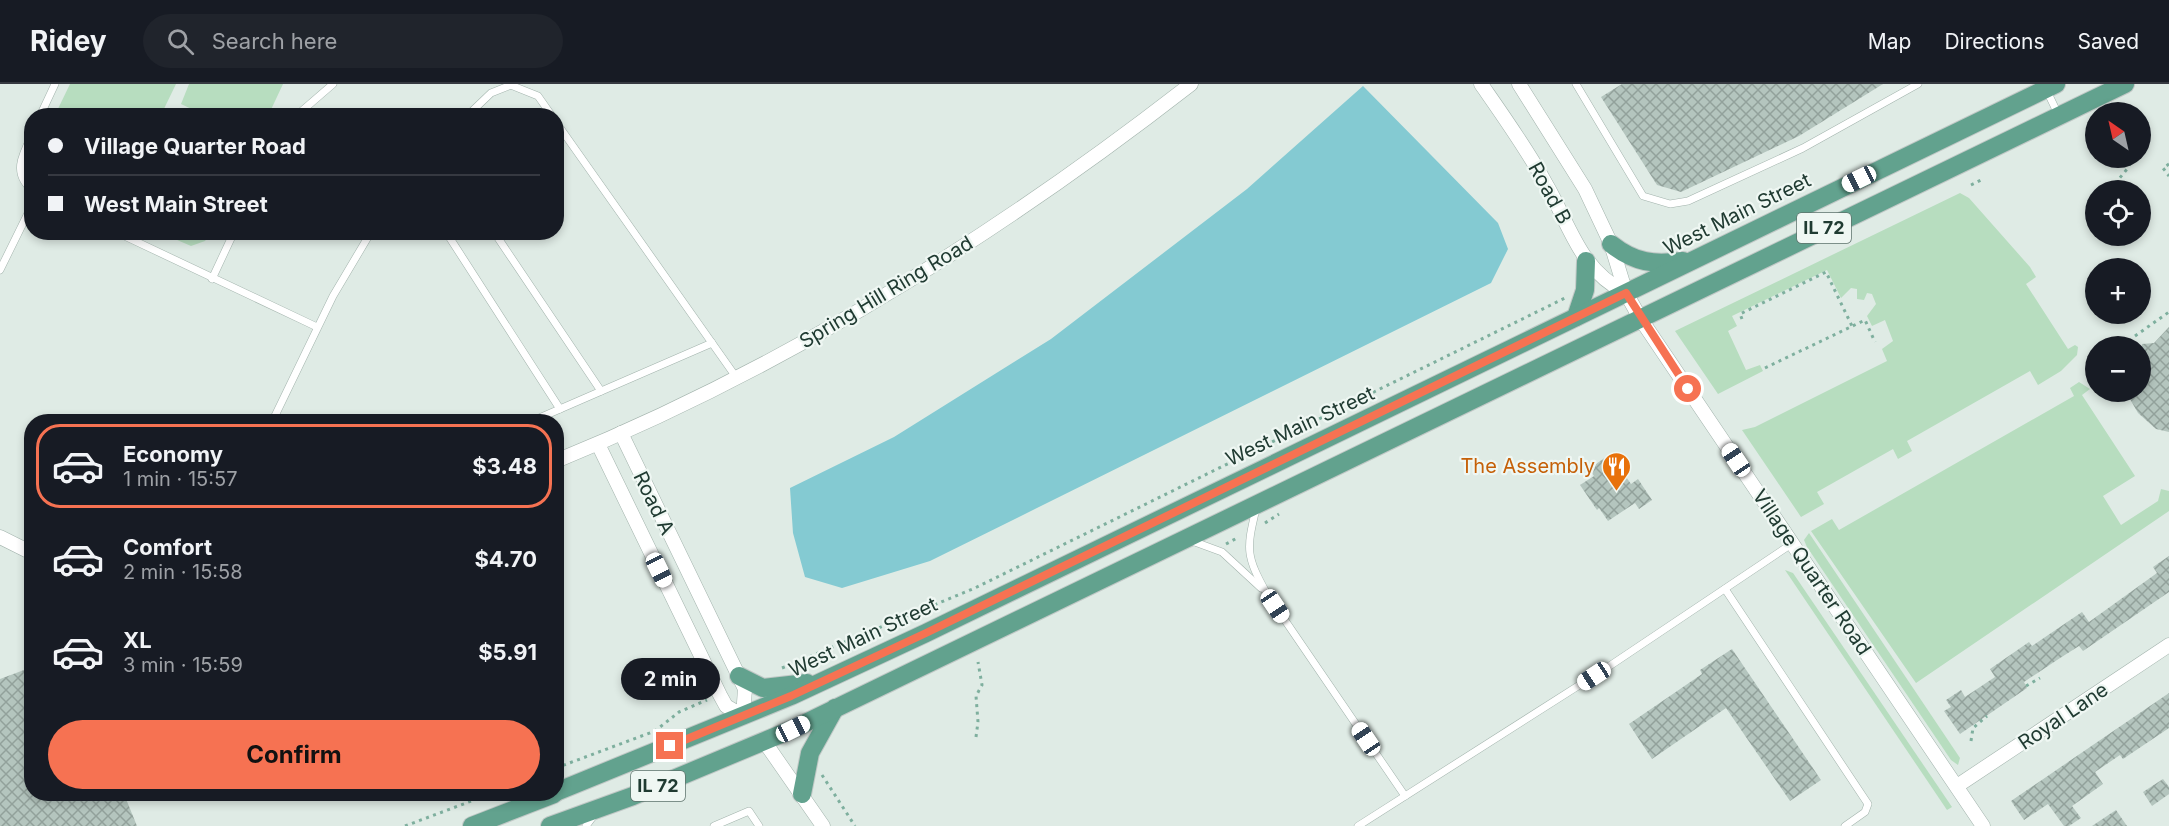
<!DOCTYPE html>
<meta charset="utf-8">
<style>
:root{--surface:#171b24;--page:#20242c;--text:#f1f3f6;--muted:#9ea1a6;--line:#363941;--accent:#f67252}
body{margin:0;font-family:Inter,sans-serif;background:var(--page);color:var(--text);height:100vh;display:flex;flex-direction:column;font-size:22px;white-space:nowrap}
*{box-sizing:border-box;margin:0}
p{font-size:20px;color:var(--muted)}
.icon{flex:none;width:33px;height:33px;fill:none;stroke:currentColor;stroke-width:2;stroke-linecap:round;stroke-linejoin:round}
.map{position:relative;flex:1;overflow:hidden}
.details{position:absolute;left:24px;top:330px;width:540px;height:387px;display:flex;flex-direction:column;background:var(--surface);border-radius:24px;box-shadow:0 3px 9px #0003}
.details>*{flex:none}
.guide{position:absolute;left:24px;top:24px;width:540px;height:132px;border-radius:24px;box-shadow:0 3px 9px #0003;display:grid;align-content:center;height:132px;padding:0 24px;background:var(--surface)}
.needle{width:39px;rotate:326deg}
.tools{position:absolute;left:2085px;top:18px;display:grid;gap:12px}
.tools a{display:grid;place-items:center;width:66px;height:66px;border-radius:50%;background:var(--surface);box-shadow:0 3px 9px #0003;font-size:30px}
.end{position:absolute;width:27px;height:27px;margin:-14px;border:8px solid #f67252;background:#fff;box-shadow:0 0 0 3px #fff}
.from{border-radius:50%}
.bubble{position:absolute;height:42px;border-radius:21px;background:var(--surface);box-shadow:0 3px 9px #0003;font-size:20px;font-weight:700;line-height:42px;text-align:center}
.car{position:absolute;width:18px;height:36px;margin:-18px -9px;border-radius:8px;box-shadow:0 0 4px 2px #0007;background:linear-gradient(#fff 24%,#345 0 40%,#fff 0 76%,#345 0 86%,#fff 0)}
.guide b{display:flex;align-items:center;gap:21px;height:57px;font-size:22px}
.guide b+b{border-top:2px solid var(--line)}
.guide i{width:15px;height:15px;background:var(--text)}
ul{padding:10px 0 0;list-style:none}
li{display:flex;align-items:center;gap:18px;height:84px;margin:0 12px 9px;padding:0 12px;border:3px solid transparent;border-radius:24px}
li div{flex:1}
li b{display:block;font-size:22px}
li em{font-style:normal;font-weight:700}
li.current{border-color:var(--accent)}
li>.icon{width:54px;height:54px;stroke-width:1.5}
.cta{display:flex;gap:12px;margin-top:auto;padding:12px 24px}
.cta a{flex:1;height:69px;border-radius:36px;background:var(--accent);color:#111;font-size:24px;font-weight:700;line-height:69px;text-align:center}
header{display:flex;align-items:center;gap:36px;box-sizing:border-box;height:84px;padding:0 30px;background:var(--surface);border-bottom:2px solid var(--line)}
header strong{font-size:28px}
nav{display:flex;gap:33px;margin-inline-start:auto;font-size:21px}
.search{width:420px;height:54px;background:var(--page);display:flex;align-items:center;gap:15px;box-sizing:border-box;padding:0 21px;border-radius:33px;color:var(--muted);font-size:22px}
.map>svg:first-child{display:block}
</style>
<header>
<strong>Ridey</strong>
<div class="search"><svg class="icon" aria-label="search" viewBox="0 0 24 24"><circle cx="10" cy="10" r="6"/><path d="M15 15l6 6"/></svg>Search here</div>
<nav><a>Map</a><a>Directions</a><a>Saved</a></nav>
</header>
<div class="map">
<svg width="2169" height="742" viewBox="0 0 2169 742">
<defs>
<pattern id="building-cross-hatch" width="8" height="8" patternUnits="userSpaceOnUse" patternTransform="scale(1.5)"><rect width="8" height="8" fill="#b4c5be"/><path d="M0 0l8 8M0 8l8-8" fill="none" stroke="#92a19b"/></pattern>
</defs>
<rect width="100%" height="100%" fill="#dfebe5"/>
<g fill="#b7ddbf">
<path d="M70 0H176L161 31H55Z"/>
<path d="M189 0H283L268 32 204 31 181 20Z"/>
<path d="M1960 109 1969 114 2030 183 2036 193 2026 200 2068 265 2075 261 2078 263 2077 271 2061 287 2038 301 2030 287 1907 357 1912 367 1898 375 1893 365 1817 408 1824 420 1801 433 1742 346 1755 343 1887 277 1882 265 1893 257 1885 236 1872 242 1867 232 1876 220 1872 210 1867 209 1864 216 1857 215V205L1851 204 1841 214 1827 186 1732 232 1737 242 1728 247 1746 286 1760 281 1763 287 1718 310 1675 247Z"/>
<path d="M161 149V148L211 149 205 157 191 162Z"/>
<path d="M2079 298 2090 305 2082 311 2135 392 2103 412 2121 441 2158 417 2161 405 2169 407V427L1916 599 1811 447 1832 435 1839 446 2074 312 2070 304Z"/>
<path d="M1809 449 1960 674 1958 681 1951 676 1807 463 1804 456Z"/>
<path d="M1785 486 1793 489 1952 723 1947 726Z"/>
</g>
<path fill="#84cad2" d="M1363 2 1498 139 1508 165 1491 199 930 477 842 504 805 493 793 449 790 404 894 353 1051 255 1247 105Z"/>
<g fill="url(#building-cross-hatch)">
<path d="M1622 0H1883L1799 52 1681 108 1657 101 1601 13Z"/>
<path d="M2169 243V348L2156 345 2138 329 2126 308H2140L2142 260 2154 259Z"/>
<path d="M1610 370 1631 400 1638 395 1652 416 1639 425 1635 419 1608 437 1599 424 1597 426 1580 401 1594 392 1589 385Z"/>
<path d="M2169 472V508L2083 567 2079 562 2057 576 2024 598 2027 604 1960 650 1944 627 1951 623 1946 616 1961 606 1965 613 1995 593 1990 585 2029 558 2032 562 2082 528 2089 538 2157 489 2153 483Z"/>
<path d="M1732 565 1821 696 1790 717 1726 624 1652 675 1629 640 1702 590 1700 586Z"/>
<path d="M32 583V710H124L137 742H0V595Z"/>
<path d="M2169 609V644L2123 675 2120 671 2095 688 2103 700 2072 722 2081 734 2069 742H2064L2048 720 2024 736 2011 717Z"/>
<path d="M2163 695 2169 703V710L2152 722 2143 708Z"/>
<path d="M2116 726 2127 742H2092Z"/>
</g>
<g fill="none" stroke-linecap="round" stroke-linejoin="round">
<defs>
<g id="service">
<path d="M508 0 538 12 552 32"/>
<path d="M1576 0 1643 112 1670 120 1688 117 1803 64 1918 0"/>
<path d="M2046 5 2058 30"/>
<path d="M40 32 55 0"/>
<path d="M296 32 333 0"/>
<path d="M467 32 491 9 511 1"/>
<path d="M556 38 736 293"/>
<path d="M32 51C22 71 12 89 32 106"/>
<path d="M116 148 317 243"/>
<path d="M446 148 560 325"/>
<path d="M494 148 601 307"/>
<path d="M0 186 32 121"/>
<path d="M212 195 234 148"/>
<path d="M272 338 333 212 371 148"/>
<path d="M530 338 712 259"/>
<path d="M1256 425C1246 466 1246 472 1267 510L1405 712"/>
<path d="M1192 457 1222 468 1261 504"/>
<path d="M1725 505 1868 720 1865 728 1845 742"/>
<path d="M586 742 595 730"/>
<path d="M714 742 749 727 759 742"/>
<path d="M1358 742 1611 581 1793 459"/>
</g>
<g id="minor">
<path d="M1481 0C1504 33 1527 65 1546 100 1571 143 1579 185 1626 209"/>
<path d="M1519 0 1585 105 1611 160 1626 209 1640 234 1983 742"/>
<path d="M598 360 720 611 726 622 743 632 745 605 621 349"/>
<path d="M556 377C785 284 997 151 1191 0"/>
<path d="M0 453 32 469"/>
<path d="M764 657 823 742"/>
<path d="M1957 702 2169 561"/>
</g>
<g id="primary">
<path d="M1611 160C1635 179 1654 181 1683 177"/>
<path d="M1576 233 1585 206 1586 177"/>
<path d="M739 592 763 604 807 599"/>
<path d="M556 708 791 612 926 549 2056 0"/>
<path d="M802 710 810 669 835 624"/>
<path d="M472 742 554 710"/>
<path d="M550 742 633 712 793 645 2125 0"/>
</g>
</defs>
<use href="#service" stroke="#a2b3ac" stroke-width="8"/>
<use href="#minor" stroke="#a2b3ac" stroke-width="15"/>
<use href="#primary" stroke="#c1c8c6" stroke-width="20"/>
<g stroke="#7eaf9e" stroke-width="3" stroke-dasharray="3 4.5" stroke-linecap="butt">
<path d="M2169 80 2163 84 2169 92"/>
<path d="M1971 101 1981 96"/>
<path d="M2114 106 2113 102 2128 84 2132 74"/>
<path d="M1742 235 1740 230 1826 188 1852 242"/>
<path d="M2135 252 2169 228"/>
<path d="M1765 284 1865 236 1875 258"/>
<path d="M1265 439 1279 430"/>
<path d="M1226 460 1239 453"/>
<path d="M782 584 975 504 1565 214"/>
<path d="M2026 602 2040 594"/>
<path d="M976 653 978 638 976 612 982 601 978 578"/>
<path d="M1971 657 1973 644 1987 632"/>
<path d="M556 684 655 647 679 628 707 616"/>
<path d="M822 691 855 742"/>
<path d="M405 742 490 710"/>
</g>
<use href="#service" stroke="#fff" stroke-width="7"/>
<use href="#minor" stroke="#fff" stroke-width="14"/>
<use href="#primary" stroke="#62a28e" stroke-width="18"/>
</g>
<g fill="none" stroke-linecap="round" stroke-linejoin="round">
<path stroke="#f67252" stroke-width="8" d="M670 662 791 612 926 549 1626 209 1688 305"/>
</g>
<defs>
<symbol id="restaurant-pin" viewBox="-11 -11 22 30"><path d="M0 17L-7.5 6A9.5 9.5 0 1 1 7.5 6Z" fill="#e8710a" stroke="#eff7f3"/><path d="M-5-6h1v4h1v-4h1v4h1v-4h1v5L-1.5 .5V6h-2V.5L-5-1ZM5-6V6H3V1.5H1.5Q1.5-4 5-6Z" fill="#fff"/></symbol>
</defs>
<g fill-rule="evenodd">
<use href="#restaurant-pin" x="1600" y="366" width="33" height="45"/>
</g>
<g text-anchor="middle" stroke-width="4.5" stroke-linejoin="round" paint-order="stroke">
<g fill="#eff7f3" stroke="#5e736c" stroke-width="1.5">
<rect x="1797" y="129" width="54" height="30" rx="4.5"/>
<rect x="631" y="687" width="54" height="30" rx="4.5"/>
</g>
<g font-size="18" font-weight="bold" fill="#203b32">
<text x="1824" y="150">IL 72</text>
<text x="658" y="708">IL 72</text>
</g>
<g font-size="20" fill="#203b32" stroke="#eff7f3">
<text transform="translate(1550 109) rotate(61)" y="7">Road B</text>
<text transform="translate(1737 130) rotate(-26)" y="7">West Main Street</text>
<text transform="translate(886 208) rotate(-31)" y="7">Spring Hill Ring Road</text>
<text transform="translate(1300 342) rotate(-25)" y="7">West Main Street</text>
<text transform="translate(654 419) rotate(64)" y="7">Road A</text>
<text transform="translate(1812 488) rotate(56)" y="7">Village Quarter Road</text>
<text transform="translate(863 553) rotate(-25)" y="7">West Main Street</text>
<text transform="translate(2063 632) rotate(-34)" y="7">Royal Lane</text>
</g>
<g font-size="20" fill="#c56008" stroke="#eff7f3" text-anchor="end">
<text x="1595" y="389">The Assembly</text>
</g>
</g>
</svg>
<div class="tools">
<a><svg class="needle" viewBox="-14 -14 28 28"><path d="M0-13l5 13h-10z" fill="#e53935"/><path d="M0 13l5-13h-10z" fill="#9ea1a6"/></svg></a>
<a><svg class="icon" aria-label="locate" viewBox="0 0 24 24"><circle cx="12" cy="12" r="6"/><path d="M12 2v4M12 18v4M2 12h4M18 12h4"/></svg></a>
<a>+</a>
<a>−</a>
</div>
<i class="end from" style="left:1688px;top:305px"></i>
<i class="end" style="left:670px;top:662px"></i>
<div class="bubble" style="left:621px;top:574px;width:99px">2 min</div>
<i class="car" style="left:1859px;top:95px;rotate:244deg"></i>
<i class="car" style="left:1736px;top:376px;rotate:326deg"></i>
<i class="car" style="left:659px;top:486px;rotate:154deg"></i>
<i class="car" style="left:1275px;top:522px;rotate:146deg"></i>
<i class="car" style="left:1594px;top:592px;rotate:237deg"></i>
<i class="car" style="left:793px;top:645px;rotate:64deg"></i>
<i class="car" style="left:1366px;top:655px;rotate:326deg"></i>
<div class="guide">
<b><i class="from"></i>Village Quarter Road</b>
<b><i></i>West Main Street</b>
</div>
<section class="details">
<ul>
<li class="current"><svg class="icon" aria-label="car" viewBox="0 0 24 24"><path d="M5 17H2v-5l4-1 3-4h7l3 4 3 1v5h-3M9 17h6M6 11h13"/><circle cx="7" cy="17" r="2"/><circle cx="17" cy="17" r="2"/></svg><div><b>Economy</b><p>1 min · 15:57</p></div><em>$3.48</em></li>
<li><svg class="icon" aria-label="car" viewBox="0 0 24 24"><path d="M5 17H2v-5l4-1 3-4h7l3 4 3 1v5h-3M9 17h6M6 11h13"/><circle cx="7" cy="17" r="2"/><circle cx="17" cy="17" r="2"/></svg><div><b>Comfort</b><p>2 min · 15:58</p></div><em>$4.70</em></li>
<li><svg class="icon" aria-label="car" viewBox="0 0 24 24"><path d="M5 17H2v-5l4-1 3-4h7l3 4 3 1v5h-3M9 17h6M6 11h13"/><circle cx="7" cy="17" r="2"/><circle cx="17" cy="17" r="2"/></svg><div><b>XL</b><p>3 min · 15:59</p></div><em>$5.91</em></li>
</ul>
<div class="cta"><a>Confirm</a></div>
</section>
</div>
